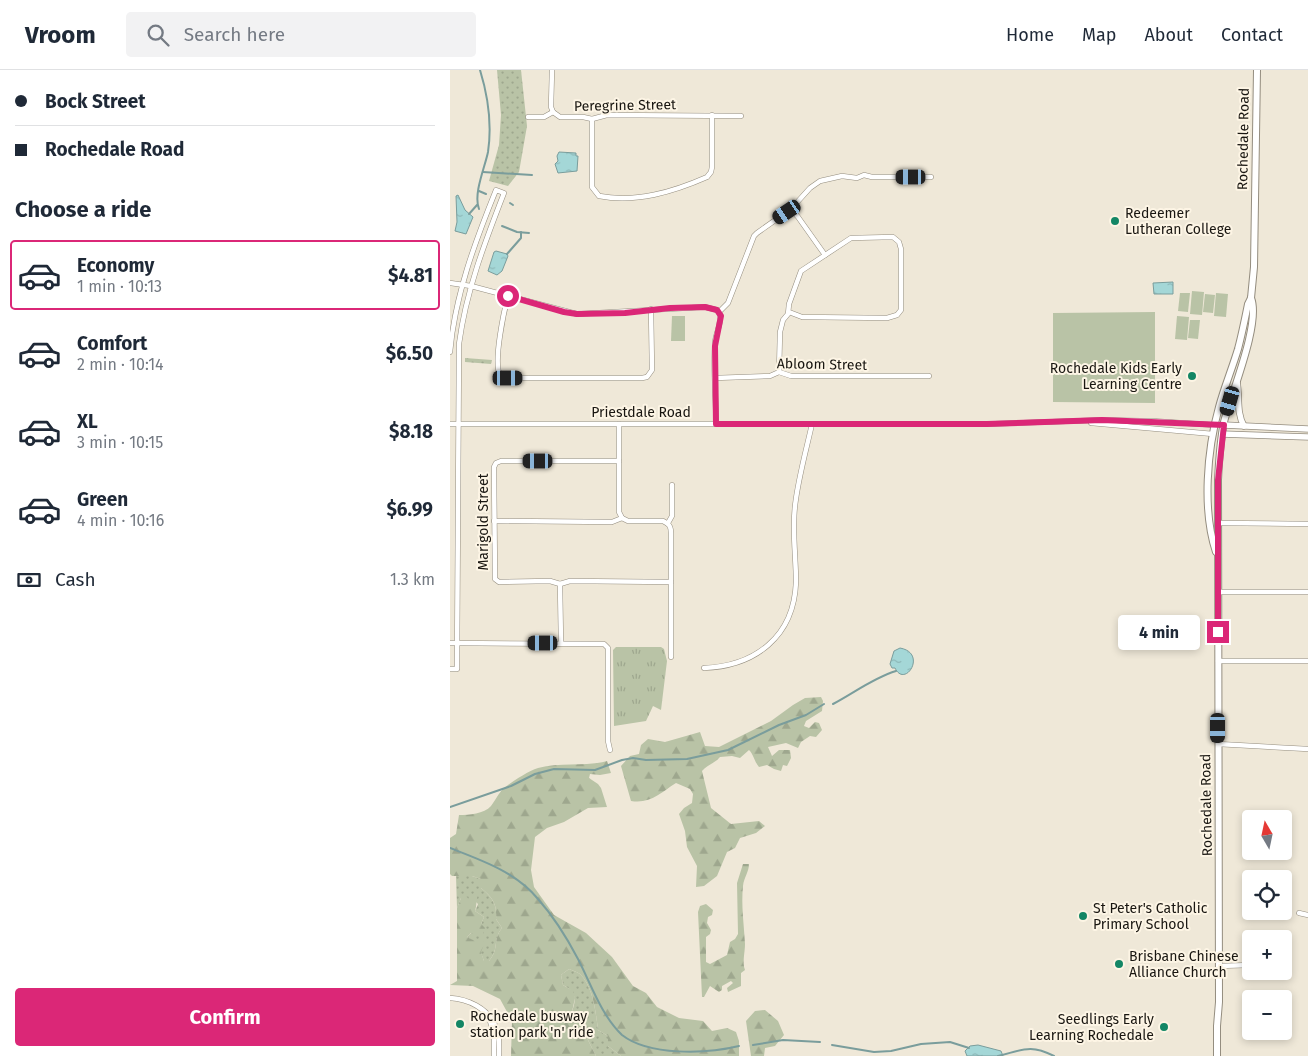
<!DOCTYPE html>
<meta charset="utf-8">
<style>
:root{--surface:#fff;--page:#f2f2f3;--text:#1f2937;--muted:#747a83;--line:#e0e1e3;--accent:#db2777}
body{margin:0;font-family:"Fira Sans",sans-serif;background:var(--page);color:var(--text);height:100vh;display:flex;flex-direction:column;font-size:19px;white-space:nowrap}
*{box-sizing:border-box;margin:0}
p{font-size:16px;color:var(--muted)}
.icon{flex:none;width:28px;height:28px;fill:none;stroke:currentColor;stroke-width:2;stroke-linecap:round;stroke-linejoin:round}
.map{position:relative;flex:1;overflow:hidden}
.panel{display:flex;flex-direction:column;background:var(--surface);width:450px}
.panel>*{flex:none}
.banner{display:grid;align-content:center;height:110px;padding:0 15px;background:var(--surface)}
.needle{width:32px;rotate:351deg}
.tools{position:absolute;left:792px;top:740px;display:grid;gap:10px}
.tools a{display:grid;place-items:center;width:50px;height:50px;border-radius:5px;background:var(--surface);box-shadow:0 2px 8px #0003;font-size:25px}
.end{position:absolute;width:22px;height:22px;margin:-11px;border:6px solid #db2777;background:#fff;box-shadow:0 0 0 2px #fff}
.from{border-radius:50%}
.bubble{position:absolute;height:35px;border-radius:5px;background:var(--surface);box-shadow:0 2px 8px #0003;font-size:16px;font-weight:700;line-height:35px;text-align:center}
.car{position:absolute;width:15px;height:30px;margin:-15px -8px;border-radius:6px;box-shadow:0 0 4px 1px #0007;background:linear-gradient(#222 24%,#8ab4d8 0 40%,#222 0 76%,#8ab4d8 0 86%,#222 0)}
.banner b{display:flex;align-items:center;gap:18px;height:48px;font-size:19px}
.banner b+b{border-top:1px solid var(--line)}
.banner i{width:12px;height:12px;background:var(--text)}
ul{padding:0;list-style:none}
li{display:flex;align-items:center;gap:15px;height:70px;margin:0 10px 8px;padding:0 5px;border:2px solid transparent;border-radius:5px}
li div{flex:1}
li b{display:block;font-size:19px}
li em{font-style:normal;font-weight:700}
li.selected{border-color:var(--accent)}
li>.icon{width:45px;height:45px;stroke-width:1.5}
h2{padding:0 15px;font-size:22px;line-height:60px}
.pay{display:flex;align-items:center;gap:12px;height:55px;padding:0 15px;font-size:19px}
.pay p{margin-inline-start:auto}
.cta{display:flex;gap:10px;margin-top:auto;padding:10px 15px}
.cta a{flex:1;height:58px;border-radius:5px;background:var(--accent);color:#fff;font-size:20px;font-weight:700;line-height:58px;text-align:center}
header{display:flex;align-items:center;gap:30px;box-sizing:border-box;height:70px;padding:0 25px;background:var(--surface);border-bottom:1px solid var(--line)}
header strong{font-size:24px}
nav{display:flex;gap:28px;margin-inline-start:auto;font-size:18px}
.search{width:350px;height:45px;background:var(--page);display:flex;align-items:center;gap:12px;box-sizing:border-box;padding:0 18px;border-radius:5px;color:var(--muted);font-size:19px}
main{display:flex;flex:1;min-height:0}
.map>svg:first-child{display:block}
</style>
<header>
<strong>Vroom</strong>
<div class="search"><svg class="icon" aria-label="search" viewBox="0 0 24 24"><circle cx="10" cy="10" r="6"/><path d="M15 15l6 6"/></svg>Search here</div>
<nav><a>Home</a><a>Map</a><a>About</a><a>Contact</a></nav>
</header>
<main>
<section class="panel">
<div class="banner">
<b><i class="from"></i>Bock Street</b>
<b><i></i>Rochedale Road</b>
</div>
<h2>Choose a ride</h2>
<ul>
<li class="selected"><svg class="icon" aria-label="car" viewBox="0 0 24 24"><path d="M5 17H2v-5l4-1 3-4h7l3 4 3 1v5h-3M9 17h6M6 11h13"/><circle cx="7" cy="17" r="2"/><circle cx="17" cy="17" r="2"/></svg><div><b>Economy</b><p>1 min · 10:13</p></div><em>$4.81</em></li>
<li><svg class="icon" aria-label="car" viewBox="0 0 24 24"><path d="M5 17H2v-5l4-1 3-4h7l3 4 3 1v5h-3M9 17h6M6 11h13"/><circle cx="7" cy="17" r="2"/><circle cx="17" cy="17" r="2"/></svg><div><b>Comfort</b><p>2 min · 10:14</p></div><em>$6.50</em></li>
<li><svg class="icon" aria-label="car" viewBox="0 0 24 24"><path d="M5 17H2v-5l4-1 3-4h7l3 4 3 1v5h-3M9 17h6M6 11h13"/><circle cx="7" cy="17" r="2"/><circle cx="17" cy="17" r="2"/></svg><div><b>XL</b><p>3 min · 10:15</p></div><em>$8.18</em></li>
<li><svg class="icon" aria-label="car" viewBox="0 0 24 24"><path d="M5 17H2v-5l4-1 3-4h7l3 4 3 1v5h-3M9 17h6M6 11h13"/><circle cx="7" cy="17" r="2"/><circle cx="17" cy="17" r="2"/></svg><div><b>Green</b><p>4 min · 10:16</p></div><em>$6.99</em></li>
</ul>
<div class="pay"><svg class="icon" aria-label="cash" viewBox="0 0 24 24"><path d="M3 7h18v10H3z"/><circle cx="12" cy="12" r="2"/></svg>Cash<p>1.3 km</p></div>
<div class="cta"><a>Confirm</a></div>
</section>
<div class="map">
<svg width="858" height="986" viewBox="0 0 858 986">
<defs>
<pattern id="grass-dots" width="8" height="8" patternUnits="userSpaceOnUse" patternTransform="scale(1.25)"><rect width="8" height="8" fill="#b9c3a6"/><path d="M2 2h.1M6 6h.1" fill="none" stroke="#9ea78e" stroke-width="1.8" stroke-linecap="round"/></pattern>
<pattern id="forest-firs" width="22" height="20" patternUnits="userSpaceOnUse" patternTransform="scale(1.25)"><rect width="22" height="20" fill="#b9c3a6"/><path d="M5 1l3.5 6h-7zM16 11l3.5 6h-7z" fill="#9ea78e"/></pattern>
<pattern id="park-tufts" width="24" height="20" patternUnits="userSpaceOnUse" patternTransform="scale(1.25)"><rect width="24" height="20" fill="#b9c3a6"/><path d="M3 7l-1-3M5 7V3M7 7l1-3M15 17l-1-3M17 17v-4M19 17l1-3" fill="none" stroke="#9ea78e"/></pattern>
<pattern id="water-ripples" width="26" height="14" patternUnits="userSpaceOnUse" patternTransform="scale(1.25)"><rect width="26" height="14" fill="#a4d7d7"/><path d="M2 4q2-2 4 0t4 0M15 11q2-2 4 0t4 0" fill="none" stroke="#8db8b8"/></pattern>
</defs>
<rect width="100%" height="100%" fill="#efe8d8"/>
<g fill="url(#grass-dots)">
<path d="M47 0H71L77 56 69 102 58 116 39 111 49 75 51 45Z"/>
<path d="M15 288 42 290 41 294 15 292Z"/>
<path d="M6 806H22L31 809V818C43 828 47 834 46 849L52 858C42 870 50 878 39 891H34C30 880 27 872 17 867L31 854 34 847 25 841 28 834 22 828 19 831 11 828 7 838Z"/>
<path d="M119 899C122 900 127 902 130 904 143 916 146 943 148 960L158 966V976L171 986H146L137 968 119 951C124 933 131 925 113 915L111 905Z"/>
</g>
<g fill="url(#forest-firs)">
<path d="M371 627 373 631 372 641 356 651 354 656 359 658 365 652 369 653 372 660 366 667 360 666 351 672 348 678 336 673 318 677 322 686 329 680H340L341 688 337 696 333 695 331 701 324 699 317 695 309 697C304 691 304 685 299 680L290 688 282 686 270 687C264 694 257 695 252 701L261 738 281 754 309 751 315 756 306 763 290 768 285 778 277 782 267 806 254 816 246 817 247 796 237 777 235 761 229 744 234 738 242 733 243 724 240 719 226 713C210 723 201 734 181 731L171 696 180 686 189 684 191 675 198 669 215 672 250 662 255 676 269 677 321 651 343 635 355 628Z"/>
<path d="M157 691 161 703 150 705 140 704 139 708 148 714 151 718 157 737 138 738 114 752 97 758 85 767 81 800 84 817 104 845 136 863 162 887 183 916 196 923 207 937 229 948 253 951 262 961 277 958 286 962 289 971V986H171L158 976V966L148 960C146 943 143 916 130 904 127 902 122 900 119 899L111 905 113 915 123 921 125 928 120 951 137 968 146 986H61L62 951 50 929 23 916 0 915 7 911V838L11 828 17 827 19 830 24 823 28 824C26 830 27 835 25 841L34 847 31 854 35 858 33 864 25 865 21 863 17 867 25 871 29 869 35 872 31 882 34 891H39C50 878 42 870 52 858L46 849C47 834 43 828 31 818V809L22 806H2L0 804V768L6 764 9 745C19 745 34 744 41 736 47 728 49 721 58 715 66 709 79 701 88 698 111 692 135 697 157 691Z"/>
<path d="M293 794H299C299 802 294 807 293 816 291 835 294 854 295 874 295 883 292 892 295 900L291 903V916L278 922 277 918 283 913 281 911 272 916V920L269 922 260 916 254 927H252L248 842 250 836 256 834 263 840 262 845 258 847 257 853 261 860 260 864 256 867V892L260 894 277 885 280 872 285 869 288 864 287 813Z"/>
<path d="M315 940 328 951 334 965 325 976 315 978 314 986H301L296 951 305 941Z"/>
</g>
<path fill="url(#park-tufts)" d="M166 577H211L214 579 217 591 211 640 203 636 196 651 164 656 163 580Z"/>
<g fill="#b9c3a6">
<path d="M742 221 754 222 752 245 740 244Z"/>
<path d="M730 223H740L738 242 728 241Z"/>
<path d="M766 223 778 224 776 247 764 246Z"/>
<path d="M755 224 765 225 763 243 753 242Z"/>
<path d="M705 242V333L603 332V243Z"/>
<path d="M222 246H235V271H221Z"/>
<path d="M727 246 739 247 737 270 725 269Z"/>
<path d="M740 250H750L748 269 738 268Z"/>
</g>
<g fill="url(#water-ripples)" stroke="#7a9d9c">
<path d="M109 82 126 83V86H128L127 101 108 103 105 94 108 91 107 86Z"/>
<path d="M8 125 15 140 23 147 16 164 5 161 7 152 6 126Z"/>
<path d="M46 181 57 184 58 186 52 201 47 205 38 201 44 182Z"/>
<path d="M723 212V224H704L703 213Z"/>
<path d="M450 578C478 583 455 619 445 598H442L440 594 444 581Z"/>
<path d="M528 975 551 981 553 986H517L515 981 520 976Z"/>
</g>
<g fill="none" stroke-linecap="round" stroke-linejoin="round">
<g stroke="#7a9d9c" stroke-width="2">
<path d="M33 102 82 105"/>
<path d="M29 121 36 124"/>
<path d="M60 133 63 135"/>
<path d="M29 139C23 124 35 97 38 82 42 55 38 26 30 0"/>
<path d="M19 144 27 135"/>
<path d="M52 156 67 162 79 163"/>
<path d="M57 184 71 168V162"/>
<path d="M383 634C404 623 423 608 446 601"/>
<path d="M0 737 61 716 85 704 104 699 145 700 172 690 183 688 196 690 237 689 278 680 329 655 356 645 374 634"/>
<path d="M0 778C31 790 66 802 88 829 104 847 117 868 128 889 141 914 151 945 172 965 199 986 256 984 289 976"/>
<path d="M303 975 333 970 370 972"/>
<path d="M382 975 424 982 441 981 471 974 500 972 519 978"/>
<path d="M548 986C573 980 580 974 604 986"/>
</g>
<defs>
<g id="minor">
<path d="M102 0 101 37 103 42 110 47H133L142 49 157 45 291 46"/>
<path d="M78 47H94L103 42"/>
<path d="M142 49V117L149 126C186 133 223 122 257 107L261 102 262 97V45"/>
<path d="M341 139 348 147 375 185"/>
<path d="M0 213 21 216 127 244 255 237 267 240 269 242"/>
<path d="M58 226C54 241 43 292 50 305L57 308H192L197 307 202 300 201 239"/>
<path d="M269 242 278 233 304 166 307 163 341 139 360 118 370 111 392 106 407 108 414 105 422 107H481"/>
<path d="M0 282C5 225 25 172 46 120L54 123C35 172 16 221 9 274L7 599H0"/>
<path d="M329 302 330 262 333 250 338 244 339 234 351 201 401 168 443 167 449 172 451 179V240L447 245 437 248 352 247 339 242"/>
<path d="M265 308 320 306 329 302 341 306H479"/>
<path d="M641 353 763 364"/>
<path d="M0 354H537L652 350 703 351 764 355"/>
<path d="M169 354V442L172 448"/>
<path d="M266 354C266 327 263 299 265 272 266 262 273 251 269 242"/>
<path d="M44 451 162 452 172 448 178 451H213C219 454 221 456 221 463V587"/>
<path d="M218 453 222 446V415"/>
<path d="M768 453 858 454"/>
<path d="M110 514 120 511 221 512"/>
<path d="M768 522H858"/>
<path d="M0 573 154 574 158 578V671L160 680"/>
<path d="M111 573 110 514 100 511 49 512 45 509 44 397 46 393 51 391H169"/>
<path d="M768 591H858"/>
<path d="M254 598C305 596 344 567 346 512 346 487 342 461 345 436 348 409 356 381 362 354"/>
<path d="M768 674 858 679"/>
<path d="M849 843 858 845"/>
<path d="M769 896 801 895"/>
<path d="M0 928C18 929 37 938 45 955 50 964 49 976 49 986"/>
<path d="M40 951 44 965V986"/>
</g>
<g id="tertiary">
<path d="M787 312C790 327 786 342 794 356"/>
<path d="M774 355 858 359"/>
<path d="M772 364 858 367"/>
</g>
<g id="secondary">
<path d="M766 482C752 440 757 380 769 337 774 318 782 299 788 279 792 264 795 249 798 234L801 228 804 197 807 0"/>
<path d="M767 986V956L769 932 768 410C769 391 770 371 774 352 781 324 811 253 801 228"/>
</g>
</defs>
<use href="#minor" stroke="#948d7f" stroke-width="5.5"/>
<use href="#tertiary" stroke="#948d7f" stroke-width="7"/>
<use href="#secondary" stroke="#948d7f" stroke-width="8"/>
<use href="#minor" stroke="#fff" stroke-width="4.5"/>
<use href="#tertiary" stroke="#fff" stroke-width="5.5"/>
<use href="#secondary" stroke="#fff" stroke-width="6"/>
</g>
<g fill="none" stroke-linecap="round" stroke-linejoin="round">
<path stroke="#db2777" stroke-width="6" d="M58 226 114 242 127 244 175 243 220 238 255 237 267 240 271 246 265 276 266 354H537L652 350 774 355 768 410V562"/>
</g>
<g fill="#138665" stroke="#fdf5e5" stroke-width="2">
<circle cx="665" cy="151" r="5"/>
<circle cx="742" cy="306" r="5"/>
<circle cx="633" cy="846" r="5"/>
<circle cx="669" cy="894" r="5"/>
<circle cx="10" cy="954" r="5"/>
<circle cx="714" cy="957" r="5"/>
</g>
<g text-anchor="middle" stroke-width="4" stroke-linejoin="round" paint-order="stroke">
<g font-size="14" fill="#191611" stroke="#fdf5e5">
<text transform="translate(175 35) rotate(-1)" y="5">Peregrine Street</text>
<text transform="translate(793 69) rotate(-89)" y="5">Rochedale Road</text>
<text transform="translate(372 294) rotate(1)" y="5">Abloom Street</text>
<text x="191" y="347">Priestdale Road</text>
<text transform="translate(33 452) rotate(-90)" y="5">Marigold Street</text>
<text transform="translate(756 735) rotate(-91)" y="5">Rochedale Road</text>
</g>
<g font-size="14" fill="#191611" stroke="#fdf5e5" text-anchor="start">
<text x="675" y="148">Redeemer<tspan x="675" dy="16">Lutheran College</tspan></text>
<text x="732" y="303" text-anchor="end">Rochedale Kids Early<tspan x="732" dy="16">Learning Centre</tspan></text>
<text x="643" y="843">St Peter's Catholic<tspan x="643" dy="16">Primary School</tspan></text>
<text x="679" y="891">Brisbane Chinese<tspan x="679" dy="16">Alliance Church</tspan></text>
<text x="20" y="951">Rochedale busway<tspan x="20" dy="16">station park 'n' ride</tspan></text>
<text x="704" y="954" text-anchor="end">Seedlings Early<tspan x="704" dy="16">Learning Rochedale</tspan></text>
</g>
</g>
</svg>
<div class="tools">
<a><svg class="needle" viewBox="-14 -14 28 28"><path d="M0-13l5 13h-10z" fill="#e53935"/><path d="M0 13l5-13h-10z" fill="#747a83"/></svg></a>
<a><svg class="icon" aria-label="locate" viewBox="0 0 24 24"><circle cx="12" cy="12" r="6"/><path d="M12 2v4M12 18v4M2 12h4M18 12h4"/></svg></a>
<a>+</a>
<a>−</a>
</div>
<i class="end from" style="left:58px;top:226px"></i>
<i class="end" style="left:768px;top:562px"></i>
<div class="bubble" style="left:668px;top:545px;width:82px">4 min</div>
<i class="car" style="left:461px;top:107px;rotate:270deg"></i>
<i class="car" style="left:337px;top:142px;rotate:236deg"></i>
<i class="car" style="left:58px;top:308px;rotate:90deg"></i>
<i class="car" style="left:780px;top:331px;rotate:196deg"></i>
<i class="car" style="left:88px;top:391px;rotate:270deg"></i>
<i class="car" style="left:93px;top:573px;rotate:270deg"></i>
<i class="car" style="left:768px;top:658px;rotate:180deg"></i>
</div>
</main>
